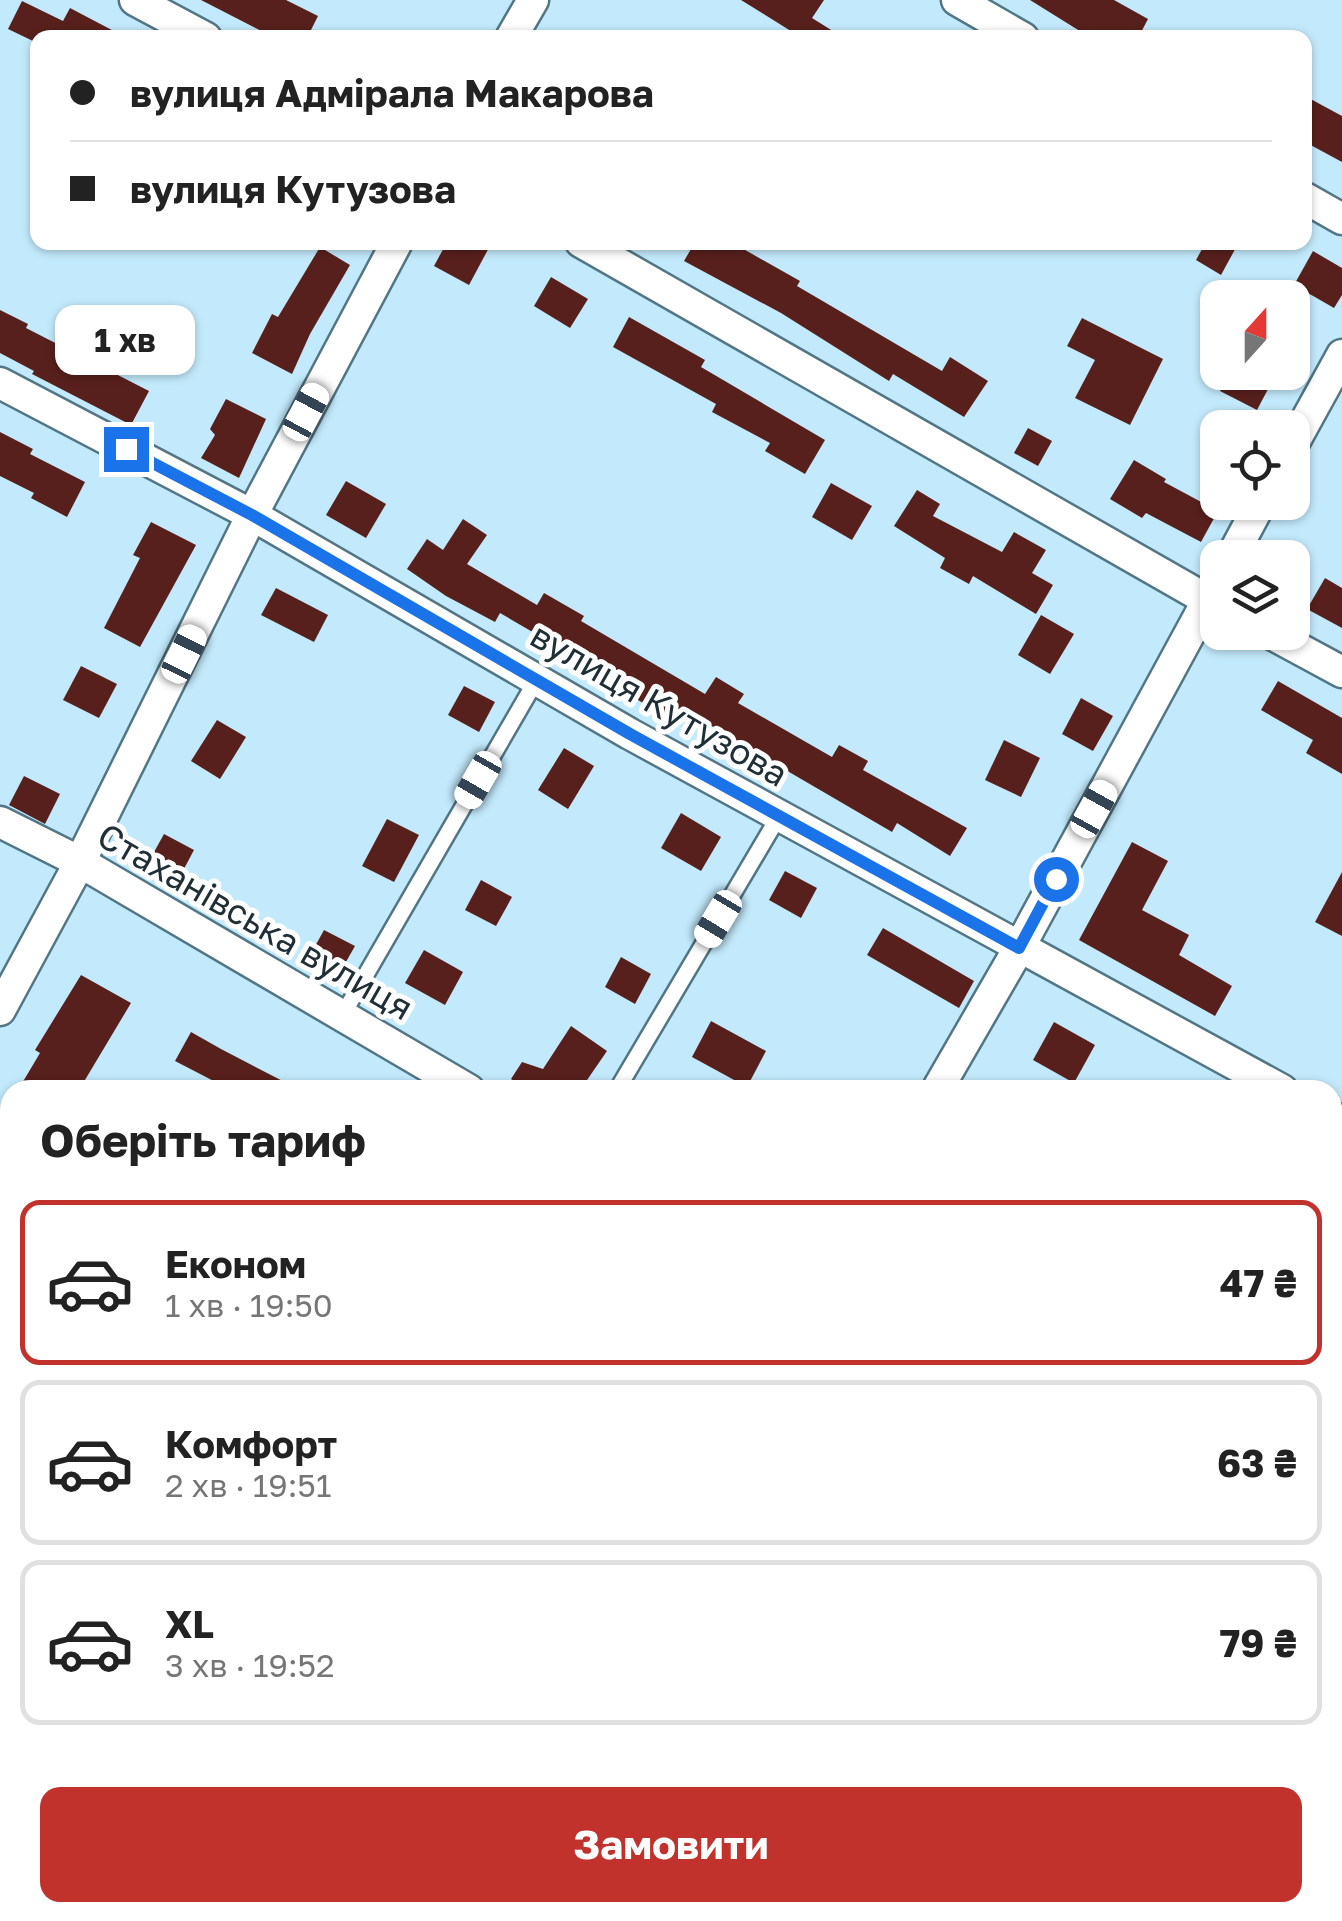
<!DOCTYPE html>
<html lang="uk">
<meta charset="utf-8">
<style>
:root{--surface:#fff;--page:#f6f6f6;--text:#222;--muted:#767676;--line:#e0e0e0;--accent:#c1322d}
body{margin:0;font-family:"Golos Text",sans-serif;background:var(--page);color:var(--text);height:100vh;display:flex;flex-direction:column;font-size:38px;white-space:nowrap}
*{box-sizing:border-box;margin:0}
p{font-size:32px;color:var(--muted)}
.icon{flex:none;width:55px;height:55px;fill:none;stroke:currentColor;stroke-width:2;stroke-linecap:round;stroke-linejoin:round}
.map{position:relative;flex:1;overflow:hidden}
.drawer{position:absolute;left:0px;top:1080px;width:1342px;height:842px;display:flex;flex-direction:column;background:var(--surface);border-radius:30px 30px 0 0;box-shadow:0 2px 8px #0004}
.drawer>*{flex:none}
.hud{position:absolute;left:30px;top:30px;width:1282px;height:220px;border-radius:20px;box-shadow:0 2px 8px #0004;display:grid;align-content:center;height:220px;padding:0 40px;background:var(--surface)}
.needle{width:65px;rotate:21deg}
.fabs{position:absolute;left:1200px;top:280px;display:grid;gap:20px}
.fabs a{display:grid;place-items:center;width:110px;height:110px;border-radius:20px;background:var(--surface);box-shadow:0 2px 8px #0004;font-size:50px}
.end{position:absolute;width:45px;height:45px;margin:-22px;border:12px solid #1a73e8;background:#fff;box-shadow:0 0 0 5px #fff}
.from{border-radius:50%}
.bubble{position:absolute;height:70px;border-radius:20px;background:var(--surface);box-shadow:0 2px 8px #0004;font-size:32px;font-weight:700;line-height:70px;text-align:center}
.car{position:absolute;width:30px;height:60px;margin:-30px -15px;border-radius:12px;box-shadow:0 0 8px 2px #0007;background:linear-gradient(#fff 24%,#345 0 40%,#fff 0 76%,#345 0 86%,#fff 0)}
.hud b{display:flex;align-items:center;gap:35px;height:95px;font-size:38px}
.hud b+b{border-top:2px solid var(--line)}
.hud i{width:25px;height:25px;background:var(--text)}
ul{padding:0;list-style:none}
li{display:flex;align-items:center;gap:30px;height:165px;margin:0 20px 15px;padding:0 20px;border:5px solid var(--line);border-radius:20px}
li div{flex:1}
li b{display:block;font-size:38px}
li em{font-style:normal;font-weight:700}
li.current{border-color:var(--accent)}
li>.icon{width:90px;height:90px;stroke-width:1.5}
h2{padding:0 40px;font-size:45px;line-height:120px}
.action{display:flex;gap:20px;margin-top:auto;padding:20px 40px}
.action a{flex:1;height:115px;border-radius:20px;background:var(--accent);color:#fff;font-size:40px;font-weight:700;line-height:115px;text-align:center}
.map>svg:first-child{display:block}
</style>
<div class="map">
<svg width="1342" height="1921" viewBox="0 0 1342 1921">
<rect width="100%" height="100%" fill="#c3eafc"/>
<g fill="#58201c">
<path d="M201 0H286L318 16 307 38H275Z"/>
<path d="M741 0H824L812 18 844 38H794V33Z"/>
<path d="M1030 0H1114L1148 19 1138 38H1091Z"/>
<path d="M22 1 63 21 70 8 127 38H35L33 41 8 29Z"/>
<path d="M1305 96 1342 116V162L1305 142Z"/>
<path d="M447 242H492L469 285 434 266Z"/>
<path d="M695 242H731L800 281 797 286 942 371 950 357 988 381 964 417 893 374 889 381 781 313 684 261Z"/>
<path d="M1206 242H1239L1221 275 1196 260Z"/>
<path d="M320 247 350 265 310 334 292 374 252 353 272 314 278 317Z"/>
<path d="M1313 251 1342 268V295L1334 308 1294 285Z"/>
<path d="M551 277 588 299 570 328 534 306Z"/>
<path d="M0 310 28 324 26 328 149 391 131 425 32 374 34 371 0 353Z"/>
<path d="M629 317 705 360 701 367 825 440 805 474 765 451 770 443 712 412 716 404 613 347Z"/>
<path d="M1082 318 1163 359 1130 425 1075 398 1095 360 1067 346Z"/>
<path d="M1230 372H1277L1257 410 1220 391Z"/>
<path d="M226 399 266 419 239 478 201 458 215 435 210 429Z"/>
<path d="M1028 428 1052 441 1038 466 1014 453Z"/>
<path d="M0 432 33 449 30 454 85 482 67 517 31 498 34 493 0 476Z"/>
<path d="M1134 460 1166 479 1164 482 1218 511 1201 542 1146 513 1142 518 1110 499Z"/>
<path d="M346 481 386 504 366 538 326 515Z"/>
<path d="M831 483 872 506 852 540 812 517Z"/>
<path d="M917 490 940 504 933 516 1002 552 1014 532 1046 550 1032 573 1053 585 1036 614 973 576 969 584 940 568 945 558 894 526Z"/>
<path d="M463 519 487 535 467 564 537 605 544 593 584 616 581 621 705 694 716 677 744 694 738 703 832 757 839 745 868 761 863 770 967 828 950 856 897 823 892 832 784 769 782 773 741 750 744 745 681 708 674 721 576 664 579 659 500 613 495 622 446 596 407 569 427 539 443 550Z"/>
<path d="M151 522 196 545 140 647 104 628 140 558 133 555Z"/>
<path d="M1325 578 1342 588V628L1307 609Z"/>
<path d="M276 588 328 615 314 642 261 615Z"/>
<path d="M1041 615 1074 634 1050 674 1018 655Z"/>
<path d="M81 666 117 684 99 718 63 700Z"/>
<path d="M1278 681 1342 718V774L1306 753 1313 740 1261 710Z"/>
<path d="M464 686 495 702 479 732 448 715Z"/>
<path d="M1081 698 1113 716 1093 751 1062 734Z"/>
<path d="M217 720 246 737 220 779 191 761Z"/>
<path d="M1004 740 1040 758 1021 797 985 780Z"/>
<path d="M564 748 594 766 568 809 538 790Z"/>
<path d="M24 776 60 794 45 824 9 805Z"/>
<path d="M681 813 721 837 701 871 661 848Z"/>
<path d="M387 819 419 835 394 882 362 866Z"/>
<path d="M164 834 194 850 178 880 148 863Z"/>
<path d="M1132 842 1168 861 1142 910 1189 935 1179 955 1232 986 1215 1016 1079 940Z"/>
<path d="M785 871 817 888 801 918 769 900Z"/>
<path d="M1342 872V936L1315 922Z"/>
<path d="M481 880 512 897 496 926 465 910Z"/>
<path d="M883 928 974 981 959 1008 867 955Z"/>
<path d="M324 930 355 946 338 976 308 959Z"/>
<path d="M424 950 463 972 445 1005 405 983Z"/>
<path d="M621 957 651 974 635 1004 605 987Z"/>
<path d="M81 975 131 1003 79 1090H18L40 1053 35 1050Z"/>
<path d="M711 1021 766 1051 747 1087 692 1057Z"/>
<path d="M1054 1022 1095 1045 1074 1083 1033 1060Z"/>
<path d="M571 1026 607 1051 585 1083 593 1086V1090H528L511 1079 522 1062 543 1069Z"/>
<path d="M191 1032 221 1049 300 1090H231L175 1061Z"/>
</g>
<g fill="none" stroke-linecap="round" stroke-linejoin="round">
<defs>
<g id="service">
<path d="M342 1016 537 679"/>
<path d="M617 1090 779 816"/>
</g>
<g id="minor">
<path d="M135 0 206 38"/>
<path d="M957 0 1023 38"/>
<path d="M511 38 533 0"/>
<path d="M1305 198 1342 219"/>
<path d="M581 242 1218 606"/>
<path d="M0 383 252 515 630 734 1282 1090"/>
<path d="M1292 446 1342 355"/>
<path d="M1231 558 1261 502"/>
<path d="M1268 632 1342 672"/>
<path d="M0 822 80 862 469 1090"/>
<path d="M0 1010 80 862 252 515 397 242"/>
<path d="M937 1090 1019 948 1216 585"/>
<path d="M1332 1117 1342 1122"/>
<path d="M0 1326 10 1332"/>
<path d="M1332 1413 1342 1418"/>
<path d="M1332 1574 1342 1579"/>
<path d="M0 1788 10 1794"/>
<path d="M219 1912 234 1921"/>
<path d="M1077 1912 1093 1921"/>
<path d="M8 1921 13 1912"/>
<path d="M475 1921 480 1912"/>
<path d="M740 1921 745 1912"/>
<path d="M993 1921 998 1912"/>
</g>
</defs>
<use href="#service" stroke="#527685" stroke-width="20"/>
<use href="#minor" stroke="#527685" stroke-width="35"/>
<use href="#service" stroke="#fff" stroke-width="15"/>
<use href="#minor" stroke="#fff" stroke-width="30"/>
</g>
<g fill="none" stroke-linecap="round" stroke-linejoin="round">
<path stroke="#1a73e8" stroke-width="12" d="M126 449 252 515 630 734 1019 948 1056 879"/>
</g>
<g text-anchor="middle" stroke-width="10" stroke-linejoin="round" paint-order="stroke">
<g font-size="35" fill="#202f36" stroke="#fff">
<text transform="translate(659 705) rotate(30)" y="12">вулиця Кутузова</text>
<text transform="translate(255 922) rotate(30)" y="12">Стаханівська вулиця</text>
</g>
</g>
</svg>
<div class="fabs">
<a><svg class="needle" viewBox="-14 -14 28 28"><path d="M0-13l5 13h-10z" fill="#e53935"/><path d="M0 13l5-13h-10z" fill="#767676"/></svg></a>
<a><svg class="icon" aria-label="locate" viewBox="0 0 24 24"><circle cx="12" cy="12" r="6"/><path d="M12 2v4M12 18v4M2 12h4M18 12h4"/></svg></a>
<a><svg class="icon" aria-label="layers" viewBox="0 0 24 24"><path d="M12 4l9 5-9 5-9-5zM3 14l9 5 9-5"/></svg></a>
</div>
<i class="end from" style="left:1056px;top:879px"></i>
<i class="end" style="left:126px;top:449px"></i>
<div class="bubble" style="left:55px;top:305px;width:140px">1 хв</div>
<i class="car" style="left:306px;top:412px;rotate:28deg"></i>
<i class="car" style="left:184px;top:654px;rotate:26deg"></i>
<i class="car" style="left:478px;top:780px;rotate:210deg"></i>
<i class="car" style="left:1094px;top:809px;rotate:29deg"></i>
<i class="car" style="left:718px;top:919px;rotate:211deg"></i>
<div class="hud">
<b><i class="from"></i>вулиця Адмірала Макарова</b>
<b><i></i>вулиця Кутузова</b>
</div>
<section class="drawer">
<h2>Оберіть тариф</h2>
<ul>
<li class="current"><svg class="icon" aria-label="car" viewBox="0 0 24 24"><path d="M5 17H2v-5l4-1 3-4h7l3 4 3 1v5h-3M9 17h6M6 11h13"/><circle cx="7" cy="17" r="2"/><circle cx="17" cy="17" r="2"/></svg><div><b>Економ</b><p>1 хв · 19:50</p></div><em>47 ₴</em></li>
<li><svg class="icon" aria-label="car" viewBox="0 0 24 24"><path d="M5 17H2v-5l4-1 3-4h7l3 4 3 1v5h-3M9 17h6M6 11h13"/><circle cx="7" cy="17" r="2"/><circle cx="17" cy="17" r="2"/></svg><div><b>Комфорт</b><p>2 хв · 19:51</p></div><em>63 ₴</em></li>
<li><svg class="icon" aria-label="car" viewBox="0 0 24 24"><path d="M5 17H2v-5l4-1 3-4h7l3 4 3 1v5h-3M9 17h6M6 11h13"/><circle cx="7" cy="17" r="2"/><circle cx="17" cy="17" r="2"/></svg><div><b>XL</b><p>3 хв · 19:52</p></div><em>79 ₴</em></li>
</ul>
<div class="action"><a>Замовити</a></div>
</section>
</div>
